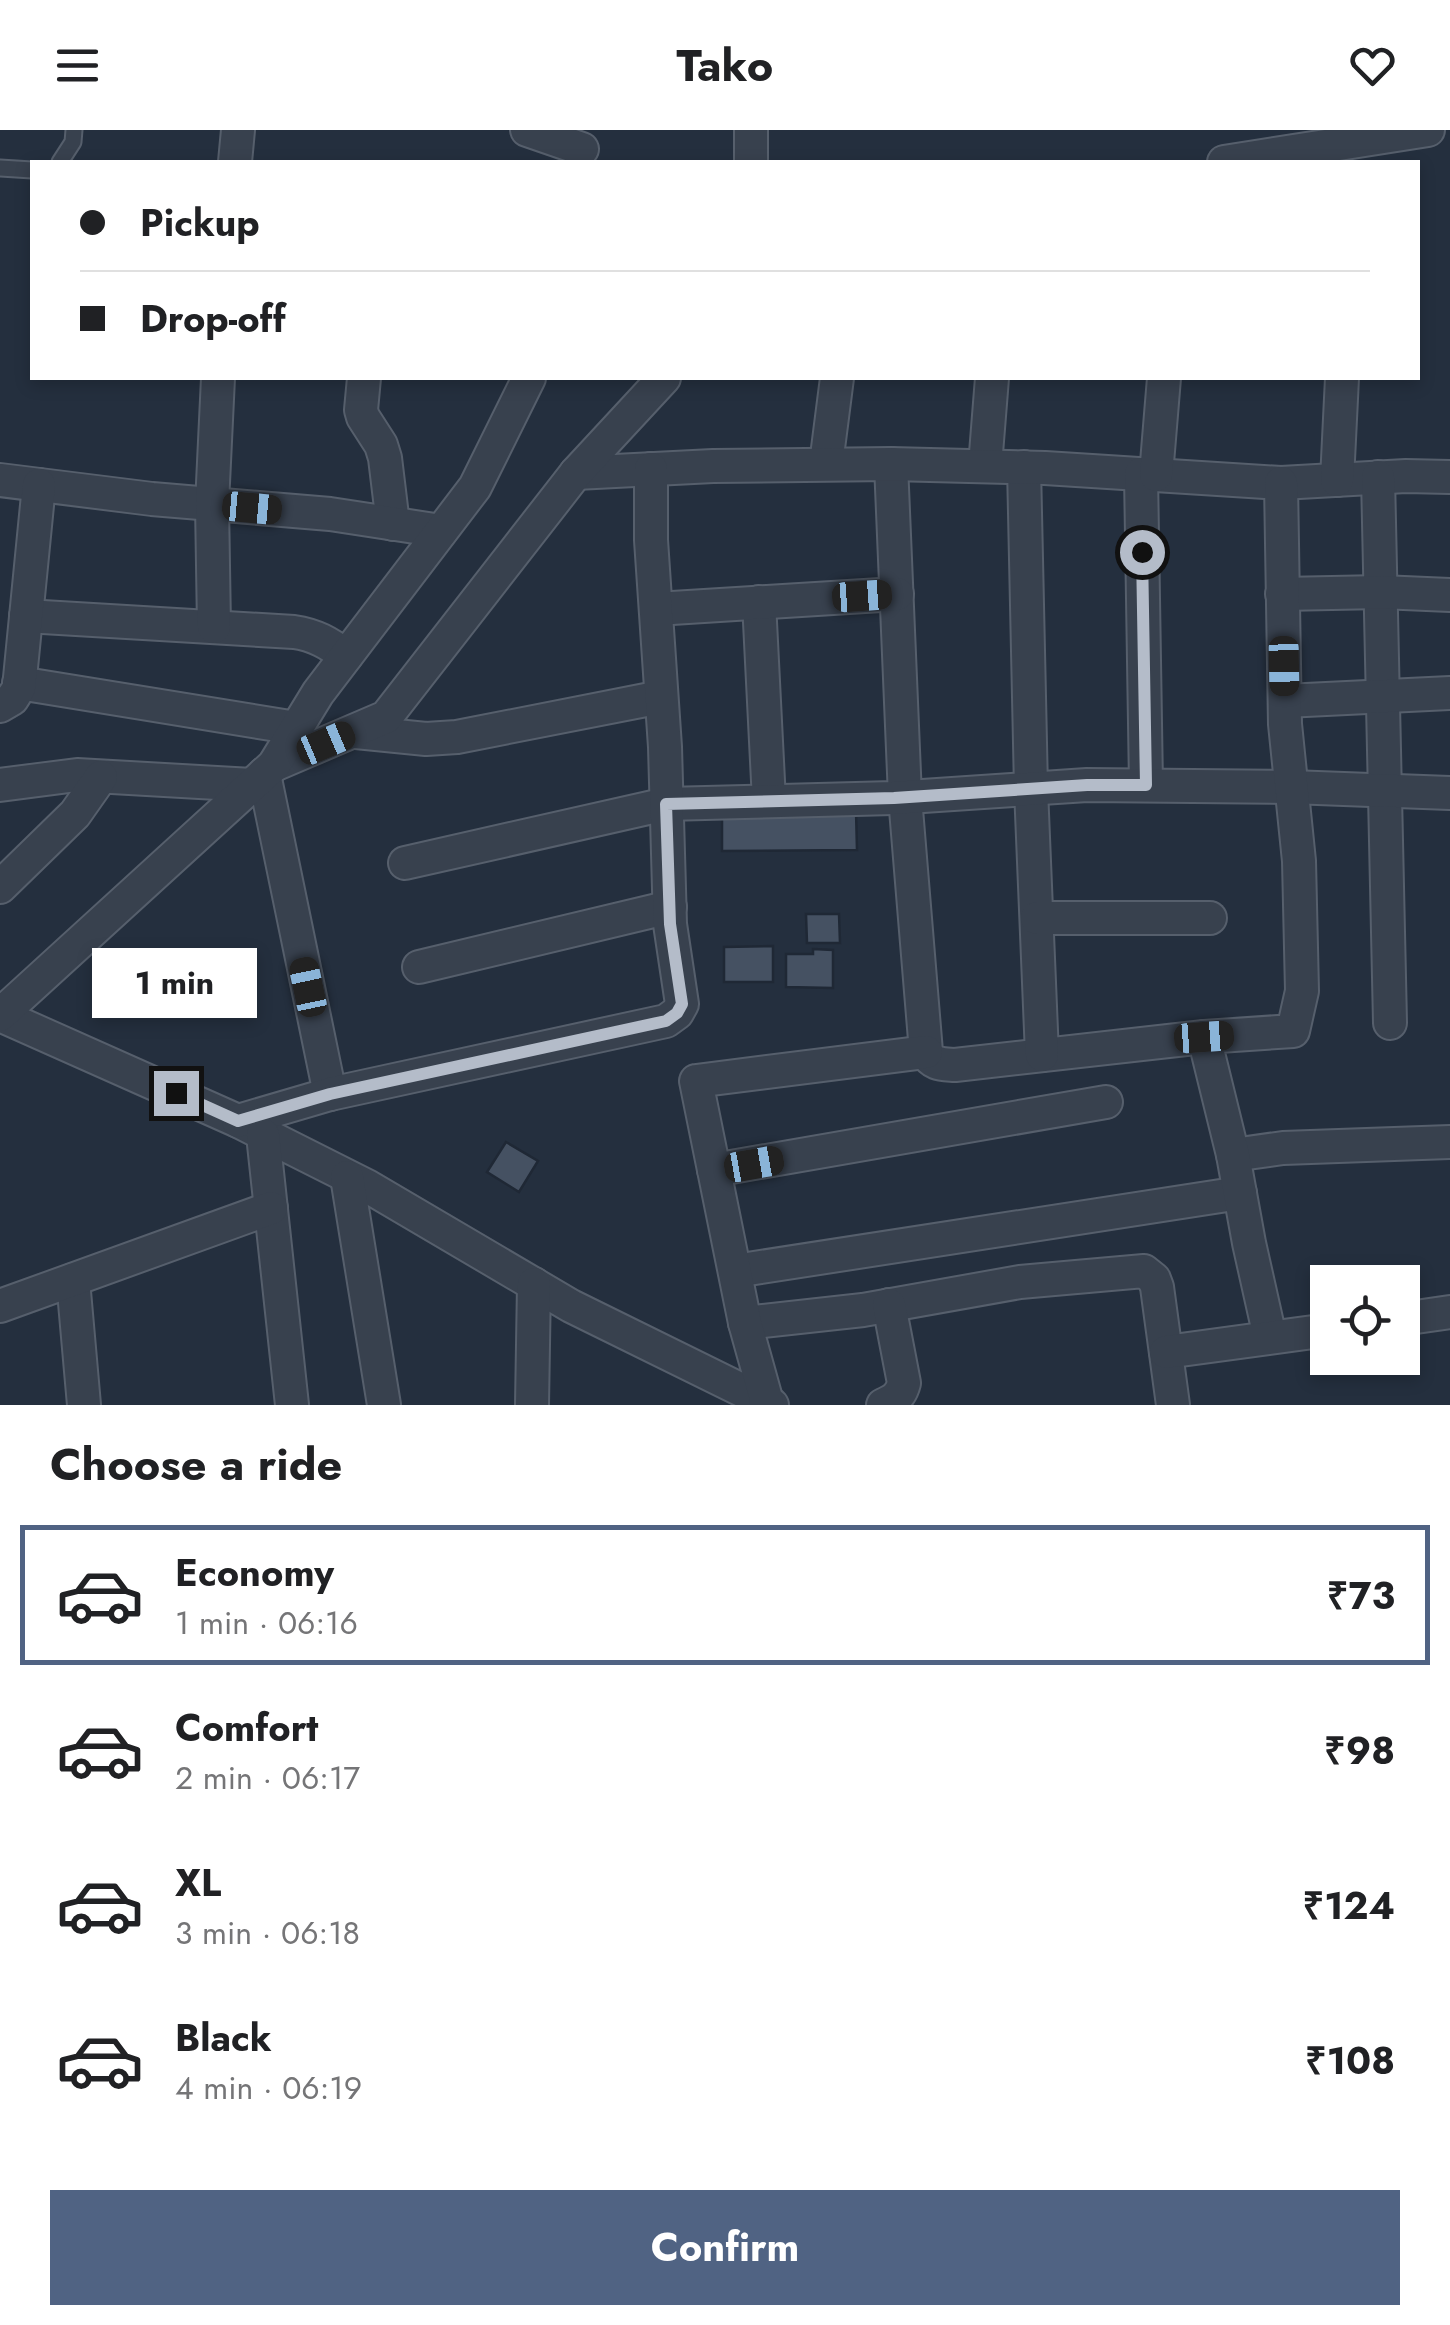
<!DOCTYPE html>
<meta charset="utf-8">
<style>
:root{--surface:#fff;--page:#f2f2f2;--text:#202124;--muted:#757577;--line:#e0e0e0;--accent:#506383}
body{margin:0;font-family:Jost,sans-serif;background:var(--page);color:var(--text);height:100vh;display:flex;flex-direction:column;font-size:38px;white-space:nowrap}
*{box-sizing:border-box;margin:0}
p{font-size:32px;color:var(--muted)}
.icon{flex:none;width:55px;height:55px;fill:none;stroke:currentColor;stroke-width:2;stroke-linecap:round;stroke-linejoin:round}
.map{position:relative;height:1275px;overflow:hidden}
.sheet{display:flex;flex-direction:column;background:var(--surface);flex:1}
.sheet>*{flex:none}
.guide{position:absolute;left:30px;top:30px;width:1390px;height:220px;border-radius:0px;box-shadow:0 5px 15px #0003;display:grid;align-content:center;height:220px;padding:0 50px;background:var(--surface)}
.tools{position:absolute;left:1310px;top:1135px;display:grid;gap:20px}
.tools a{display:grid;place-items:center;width:110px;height:110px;border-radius:0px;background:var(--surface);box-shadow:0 5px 15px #0003;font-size:50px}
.end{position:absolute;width:45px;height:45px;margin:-22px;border:12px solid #b4bcc9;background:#111;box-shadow:0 0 0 5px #111}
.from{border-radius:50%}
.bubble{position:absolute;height:70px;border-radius:0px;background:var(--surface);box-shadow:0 5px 15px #0003;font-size:32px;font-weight:700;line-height:70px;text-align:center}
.car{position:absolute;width:30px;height:60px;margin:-30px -15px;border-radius:12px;box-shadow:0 0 8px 2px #0007;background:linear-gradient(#222 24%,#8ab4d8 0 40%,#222 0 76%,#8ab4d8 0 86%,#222 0)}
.guide b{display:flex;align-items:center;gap:35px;height:95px;font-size:38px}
.guide b+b{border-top:2px solid var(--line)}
.guide i{width:25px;height:25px;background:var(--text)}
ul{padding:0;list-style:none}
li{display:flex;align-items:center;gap:30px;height:140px;margin:0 20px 15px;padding:0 30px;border:5px solid transparent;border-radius:0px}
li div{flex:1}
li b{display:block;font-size:38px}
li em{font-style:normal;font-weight:700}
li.active{border-color:var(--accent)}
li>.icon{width:90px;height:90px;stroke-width:1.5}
h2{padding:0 50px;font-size:45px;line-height:120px}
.cta{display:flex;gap:20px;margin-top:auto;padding:20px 50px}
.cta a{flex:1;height:115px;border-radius:0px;background:var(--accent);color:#fff;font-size:40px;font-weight:700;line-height:115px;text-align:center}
header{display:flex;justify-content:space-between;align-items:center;height:130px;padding:0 50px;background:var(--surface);font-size:45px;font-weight:700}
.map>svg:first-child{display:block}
</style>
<header><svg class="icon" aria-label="menu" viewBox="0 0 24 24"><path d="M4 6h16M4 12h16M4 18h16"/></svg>Tako<svg class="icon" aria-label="heart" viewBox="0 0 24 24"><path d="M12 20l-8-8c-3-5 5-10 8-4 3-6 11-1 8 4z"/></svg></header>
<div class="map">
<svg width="1450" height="1275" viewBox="0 0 1450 1275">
<rect width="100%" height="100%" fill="#242f3e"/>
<g fill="#455162" stroke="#1f2835" stroke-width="2.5">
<path d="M856 681 857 720 722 721V682Z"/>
<path d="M806 784H839L840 813H807Z"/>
<path d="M773 816V852H724V817Z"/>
<path d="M813 819 833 820V858L786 857V824H813Z"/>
<path d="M506 1012 538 1031 519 1062 487 1042Z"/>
</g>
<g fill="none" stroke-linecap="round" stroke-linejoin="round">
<defs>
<g id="service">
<path d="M60 32 73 12 74 0"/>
<path d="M0 38 32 40"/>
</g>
<g id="minor">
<path d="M527 0 582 19"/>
<path d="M751 0V32"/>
<path d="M235 32 238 0"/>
<path d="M1224 32 1428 0"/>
<path d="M364 248 361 280 363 287 381 315 385 328 393 394"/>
<path d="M826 334 837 248"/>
<path d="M891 334 905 667 926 922C932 935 942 934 955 935L1204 907"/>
<path d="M985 336 992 248"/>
<path d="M1024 337 1031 659 1042 925"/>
<path d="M576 343 713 336 891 334 1045 338 1281 353 1406 346 1450 347"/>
<path d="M1141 344 1146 655"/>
<path d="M1156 345 1164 248"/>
<path d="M1378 347 1390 893"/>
<path d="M0 350 152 369 330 384 441 401"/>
<path d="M1337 350 1342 248"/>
<path d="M1282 464 1381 462 1450 465"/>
<path d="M759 472 769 671"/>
<path d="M656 479 897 464"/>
<path d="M26 486 294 502C315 505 329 513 346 526"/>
<path d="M214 497 212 374 218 248"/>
<path d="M19 553 296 598"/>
<path d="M1285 571 1450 563"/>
<path d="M0 576 12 569 19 558 39 355"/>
<path d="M356 602 426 609 457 607 661 567"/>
<path d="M274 635 386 587 576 343 664 248"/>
<path d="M264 644 330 964"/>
<path d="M0 655 77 645 252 655"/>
<path d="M405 733 666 674 893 668 1087 655 1291 657 1450 663"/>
<path d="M0 757 75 684 101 647"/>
<path d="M1037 788H1210"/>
<path d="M419 837 670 777"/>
<path d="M0 885 238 991 367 1056 571 1176 772 1275"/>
<path d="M0 885 274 635 318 563 475 357 529 248"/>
<path d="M238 991 330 964 666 891 677 883 682 874 670 794 665 617 651 410V339"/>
<path d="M263 1005 292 1275"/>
<path d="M1233 1025 1283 1018 1450 1012"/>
<path d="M714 1040 1106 972"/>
<path d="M347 1047 384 1275"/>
<path d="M735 1141 1240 1063"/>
<path d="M73 1150 84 1275"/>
<path d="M0 1176 271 1078"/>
<path d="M1402 1189 1450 1182"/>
<path d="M745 1193 863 1180 1020 1152 1144 1141 1154 1149 1157 1157 1173 1275"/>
<path d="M1270 1207 1249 1113 1233 1025 1204 907 1293 901 1302 861 1299 731 1285 594 1281 353"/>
<path d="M1166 1222 1328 1200"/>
<path d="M532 1275 534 1154"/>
<path d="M765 1275 767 1272 745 1193 696 951 926 922"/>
<path d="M883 1275C895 1270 901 1265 904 1253L889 1175"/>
</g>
</defs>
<use href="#service" stroke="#565f6c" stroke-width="19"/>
<use href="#minor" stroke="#565f6c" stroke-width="36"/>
<use href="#service" stroke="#38414e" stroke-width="15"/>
<use href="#minor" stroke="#38414e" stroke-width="32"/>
</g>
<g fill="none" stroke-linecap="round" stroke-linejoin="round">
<path stroke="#b4bcc9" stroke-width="12" d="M176 963 238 991 330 964 666 891 677 883 682 874 670 794 666 674 894 668 1087 655H1146L1142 422"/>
</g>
</svg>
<div class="tools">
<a><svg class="icon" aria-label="locate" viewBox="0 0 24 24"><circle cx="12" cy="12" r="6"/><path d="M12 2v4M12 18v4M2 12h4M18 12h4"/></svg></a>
</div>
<i class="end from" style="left:1142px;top:422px"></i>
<i class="end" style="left:176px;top:963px"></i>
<div class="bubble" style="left:92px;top:818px;width:165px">1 min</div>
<i class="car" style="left:252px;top:378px;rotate:95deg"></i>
<i class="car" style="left:862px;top:466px;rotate:86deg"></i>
<i class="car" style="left:1284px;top:536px;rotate:179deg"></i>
<i class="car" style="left:326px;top:613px;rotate:67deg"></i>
<i class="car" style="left:308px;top:857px;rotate:348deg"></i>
<i class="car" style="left:1204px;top:907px;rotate:86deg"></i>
<i class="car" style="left:754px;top:1034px;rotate:80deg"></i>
<div class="guide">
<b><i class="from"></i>Pickup</b>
<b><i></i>Drop-off</b>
</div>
</div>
<section class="sheet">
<h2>Choose a ride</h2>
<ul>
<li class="active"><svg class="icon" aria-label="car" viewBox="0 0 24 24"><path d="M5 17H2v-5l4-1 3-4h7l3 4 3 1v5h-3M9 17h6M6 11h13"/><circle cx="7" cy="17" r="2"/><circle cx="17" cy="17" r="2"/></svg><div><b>Economy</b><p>1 min · 06:16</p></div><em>₹73</em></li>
<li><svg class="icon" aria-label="car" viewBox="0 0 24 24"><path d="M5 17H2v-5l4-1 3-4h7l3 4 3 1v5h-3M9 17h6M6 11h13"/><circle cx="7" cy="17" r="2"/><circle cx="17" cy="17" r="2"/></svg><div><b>Comfort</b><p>2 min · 06:17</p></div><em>₹98</em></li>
<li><svg class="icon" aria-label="car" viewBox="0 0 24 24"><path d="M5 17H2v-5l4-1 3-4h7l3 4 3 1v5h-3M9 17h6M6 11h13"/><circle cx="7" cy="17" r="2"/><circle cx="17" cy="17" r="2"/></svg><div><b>XL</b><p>3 min · 06:18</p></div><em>₹124</em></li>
<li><svg class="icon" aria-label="car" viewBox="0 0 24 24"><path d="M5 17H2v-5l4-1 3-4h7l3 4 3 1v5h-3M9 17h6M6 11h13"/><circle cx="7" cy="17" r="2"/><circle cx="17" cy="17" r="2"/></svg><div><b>Black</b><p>4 min · 06:19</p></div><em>₹108</em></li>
</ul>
<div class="cta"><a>Confirm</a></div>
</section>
